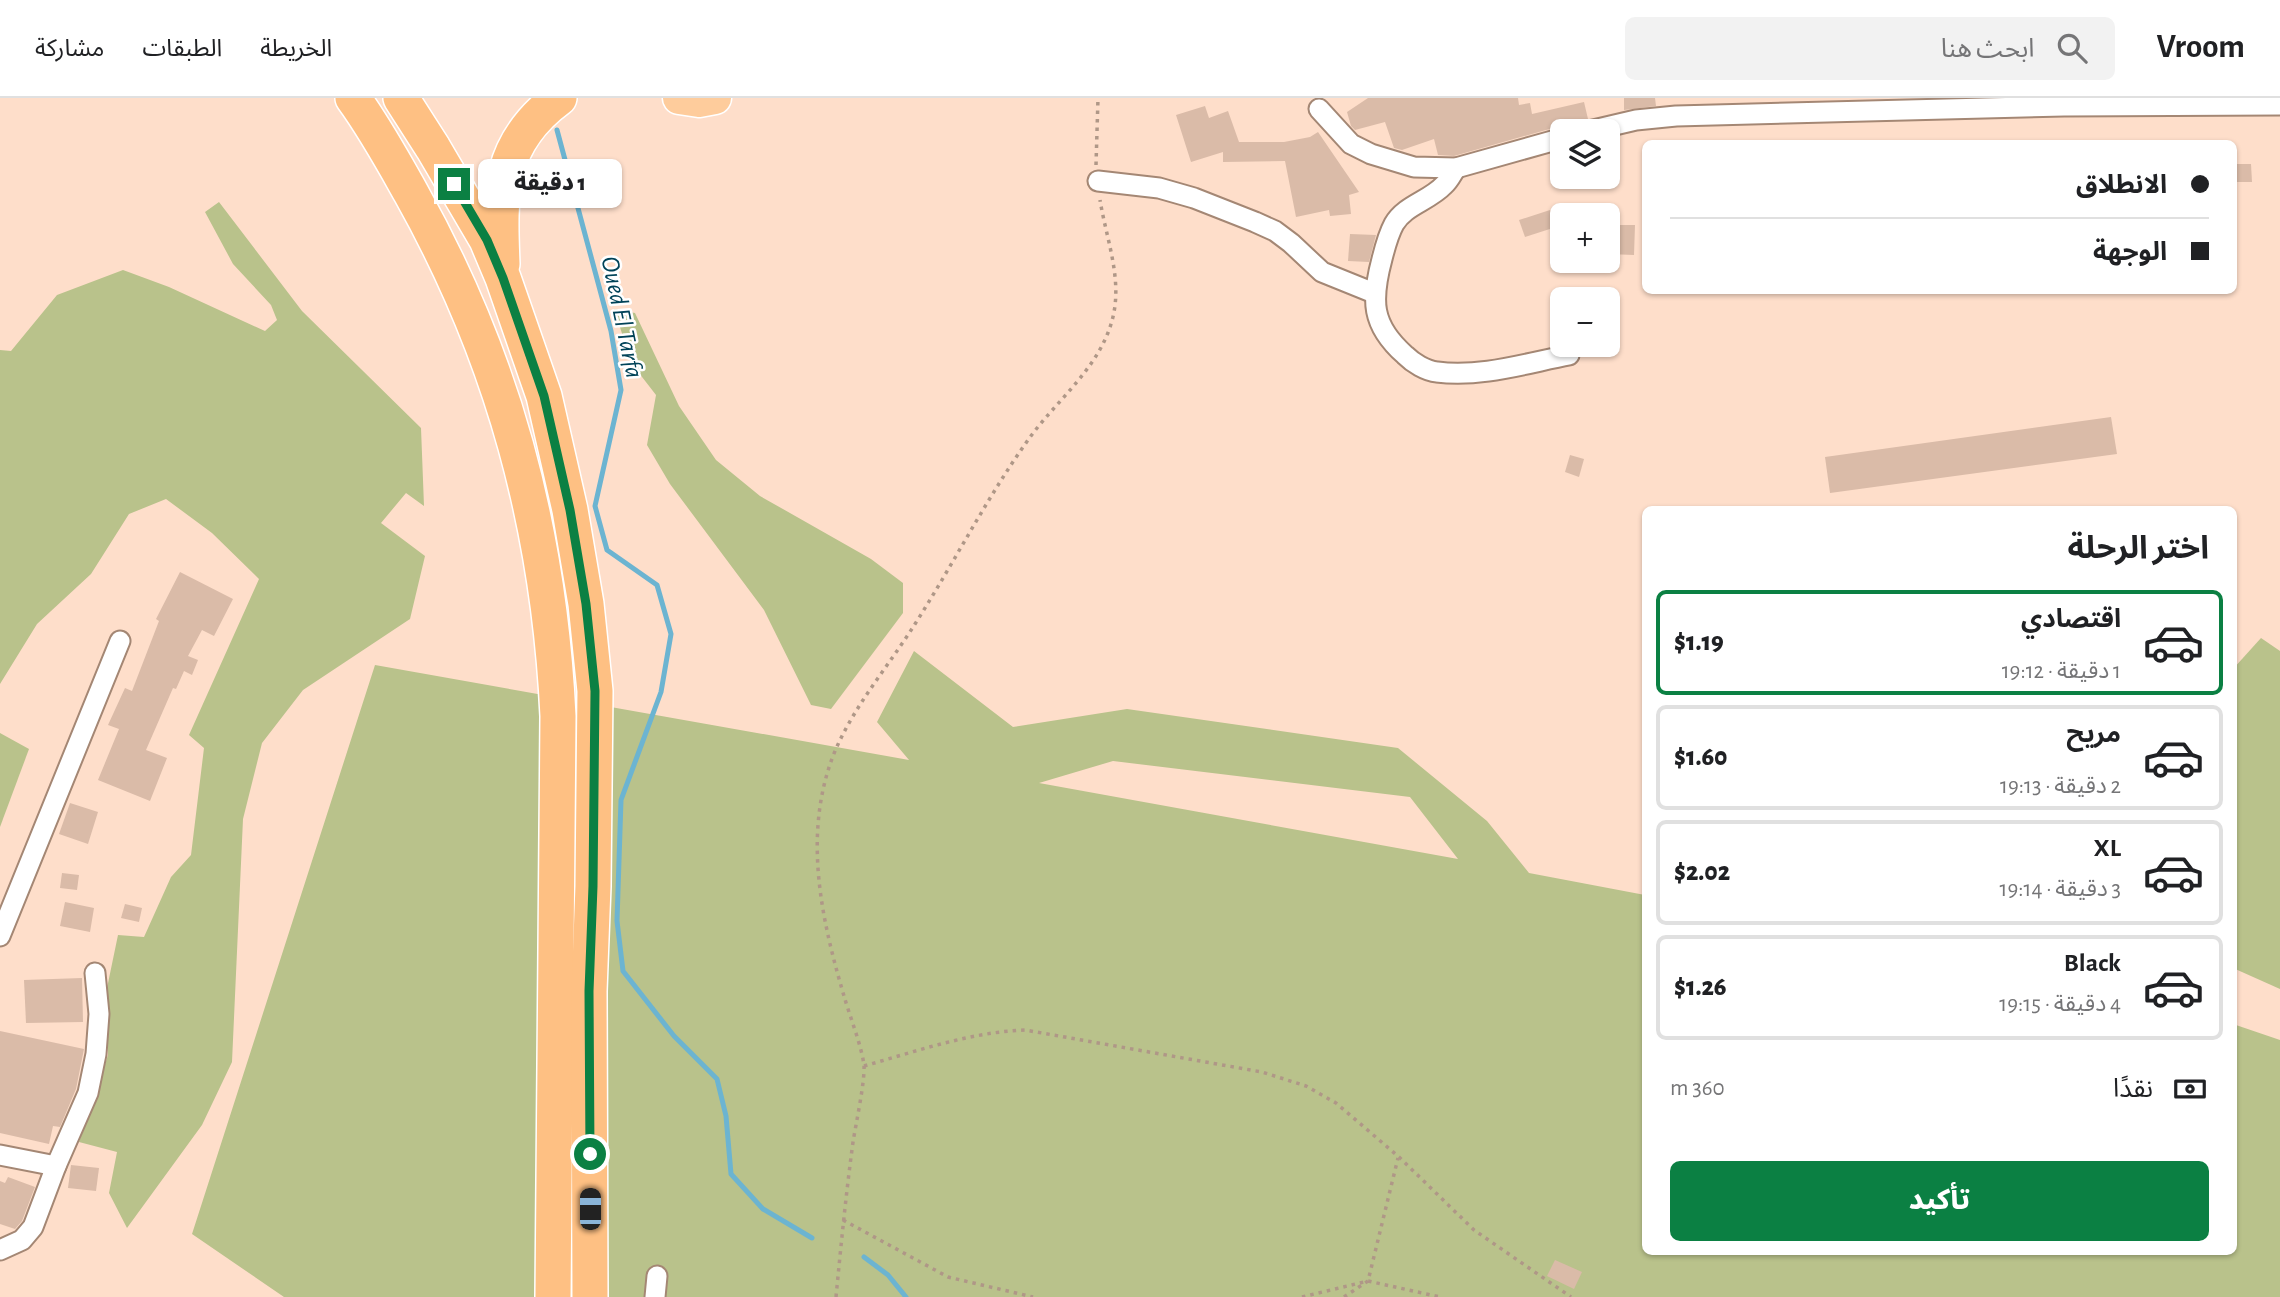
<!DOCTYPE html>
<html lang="ar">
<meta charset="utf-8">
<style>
:root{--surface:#fff;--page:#f2f2f2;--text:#202124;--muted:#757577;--line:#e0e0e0;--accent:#0b8043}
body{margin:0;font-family:"Alegreya Sans","Noto Sans Arabic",sans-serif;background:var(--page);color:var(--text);direction:rtl;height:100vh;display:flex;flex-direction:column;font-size:26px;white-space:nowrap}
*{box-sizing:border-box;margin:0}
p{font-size:23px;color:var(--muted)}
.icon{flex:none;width:38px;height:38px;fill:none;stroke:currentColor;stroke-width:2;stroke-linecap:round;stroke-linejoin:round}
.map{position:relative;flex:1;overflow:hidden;direction:ltr}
.details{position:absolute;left:1642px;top:408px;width:595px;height:749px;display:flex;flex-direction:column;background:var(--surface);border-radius:10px;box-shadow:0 2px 5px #0004;direction:rtl}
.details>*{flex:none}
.top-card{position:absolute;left:1642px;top:42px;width:595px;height:154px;border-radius:10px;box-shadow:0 2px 5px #0004;direction:rtl;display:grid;align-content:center;height:154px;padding:0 28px;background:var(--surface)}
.buttons{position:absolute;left:1550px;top:21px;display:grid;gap:14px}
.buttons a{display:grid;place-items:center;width:70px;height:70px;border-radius:10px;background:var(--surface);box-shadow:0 2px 5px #0004;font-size:35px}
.end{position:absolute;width:32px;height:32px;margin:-16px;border:9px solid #0b8043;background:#fff;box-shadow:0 0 0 4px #fff}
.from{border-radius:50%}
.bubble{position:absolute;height:49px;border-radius:10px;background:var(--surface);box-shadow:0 2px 5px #0004;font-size:23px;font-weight:800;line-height:49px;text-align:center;direction:rtl}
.car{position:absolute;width:21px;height:42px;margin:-21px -10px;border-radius:9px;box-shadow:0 0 5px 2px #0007;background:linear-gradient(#222 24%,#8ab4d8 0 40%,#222 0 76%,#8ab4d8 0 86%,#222 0)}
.top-card b{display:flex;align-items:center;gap:24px;height:66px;font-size:26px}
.top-card b+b{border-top:2px solid var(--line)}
.top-card i{width:18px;height:18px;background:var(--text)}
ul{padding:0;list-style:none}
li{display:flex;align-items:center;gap:21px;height:105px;margin:0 14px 10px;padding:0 14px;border:4px solid var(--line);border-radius:10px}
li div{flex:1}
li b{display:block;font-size:26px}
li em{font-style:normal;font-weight:800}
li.selected{border-color:var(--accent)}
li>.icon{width:63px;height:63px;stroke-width:1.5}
h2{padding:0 28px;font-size:32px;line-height:84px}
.pay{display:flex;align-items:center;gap:18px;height:77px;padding:0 28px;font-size:26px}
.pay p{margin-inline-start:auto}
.action{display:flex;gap:14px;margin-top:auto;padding:14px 28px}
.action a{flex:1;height:80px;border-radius:10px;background:var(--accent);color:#fff;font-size:28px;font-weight:800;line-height:80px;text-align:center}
header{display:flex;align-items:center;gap:42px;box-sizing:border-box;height:98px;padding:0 35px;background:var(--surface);border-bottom:2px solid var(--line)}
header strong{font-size:33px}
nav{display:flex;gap:38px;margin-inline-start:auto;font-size:24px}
.search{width:490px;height:63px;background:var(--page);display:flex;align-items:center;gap:18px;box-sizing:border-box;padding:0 24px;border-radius:10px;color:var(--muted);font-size:26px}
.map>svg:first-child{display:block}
</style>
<header>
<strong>Vroom</strong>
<div class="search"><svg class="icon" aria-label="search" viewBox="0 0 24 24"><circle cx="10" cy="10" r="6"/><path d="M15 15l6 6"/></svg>ابحث هنا</div>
<nav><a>الخريطة</a><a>الطبقات</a><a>مشاركة</a></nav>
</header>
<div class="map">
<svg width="2280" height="1199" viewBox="0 0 2280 1199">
<rect width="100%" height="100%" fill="#fedeca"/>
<g fill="#b9c28b" fill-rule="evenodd">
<path d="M219 104 302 213 421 330 424 408 406 395 381 425 425 458 410 521 303 592 262 645 243 721 232 964 202 1027 127 1130 109 1095 117 1054 79 1044 108 957 107 890 118 837 144 839 171 779 191 757 204 650 189 637 259 481 212 435 166 401 129 416 91 476 37 526 0 586V252L11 253 57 197 123 172 169 189 265 233 277 222 271 207 233 166 205 114Z"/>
<path d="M614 211 635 215 679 308 716 362 760 398 871 461 903 485V515L831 611 811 607 764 512 670 386 647 347 656 297 632 266Z"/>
<path d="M2261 540 2280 553V891L2233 870V571Z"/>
<path d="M914 553 1013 629 1127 611 1398 650 1487 723 1529 775 1645 797V1153H2233V926L2280 942V1199H284L192 1136 375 567 909 662 877 624ZM1113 663 1410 699 1458 761 1039 685Z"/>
<path d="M0 635 29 651 0 729Z"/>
</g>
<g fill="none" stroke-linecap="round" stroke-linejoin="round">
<g stroke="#6cb4d1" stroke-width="5">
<path d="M557 32 611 233 621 292 595 408 607 452 657 487 671 536 661 594 621 702 617 823 623 873 674 938 717 981 726 1018 731 1076 763 1111 812 1140"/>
<path d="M864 1159 888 1177 906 1199"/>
</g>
</g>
<g fill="#dabba8">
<path d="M1368 0H1518L1519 7 1530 5 1532 16 1584 4 1588 21 1580 25 1577 31 1572 32 1567 28H1560L1454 58 1438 57 1434 41 1402 52 1394 50 1385 24 1355 32 1351 28 1347 14Z"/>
<path d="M1624 0H1655L1656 8 1624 12Z"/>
<path d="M1205 8 1209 20 1228 13 1239 44H1284L1310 39 1318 34 1359 94 1349 97 1351 116 1330 118 1329 112 1296 119 1285 63 1223 64V54L1191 64 1176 17Z"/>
<path d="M2233 66H2251L2252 84H2233Z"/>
<path d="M1550 112 1556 129 1525 139 1519 122Z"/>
<path d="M1608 127H1635L1634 157 1608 156Z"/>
<path d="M1350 136 1376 137 1369 164 1348 163Z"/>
<path d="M2111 319 2117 356 1830 395 1825 359Z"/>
<path d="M1570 357 1584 361 1579 379 1565 374Z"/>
<path d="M180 474 233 501 214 538 202 532 188 558 198 562 192 577 184 573 176 591 173 590 146 652 167 660 150 703 98 682 119 631 108 627 125 590 132 593 159 523 156 521Z"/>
<path d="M70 705 98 714 88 746 59 736Z"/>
<path d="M62 775 79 777 77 792 60 790Z"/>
<path d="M65 804 94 810 90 834 60 828Z"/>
<path d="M125 806 142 810 139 824 121 820Z"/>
<path d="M82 880 83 924 26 925 24 882Z"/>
<path d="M0 933 84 951 76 991 60 1029 53 1028 49 1046 0 1035Z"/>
<path d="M71 1067 99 1070 96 1093 68 1090Z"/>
<path d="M8 1079 35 1089 22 1123 15 1131 0 1126V1083L5 1085Z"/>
<path d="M1555 1162 1582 1174 1574 1191 1547 1178Z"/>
</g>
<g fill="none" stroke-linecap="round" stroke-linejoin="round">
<defs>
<g id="minor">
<path d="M1319 11 1351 46 1371 56 1414 69 1456 70 1563 40"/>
<path d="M1589 33 1636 22 1676 18 2064 8 2280 7"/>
<path d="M1456 70C1452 76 1449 83 1444 87 1429 103 1405 107 1394 126 1388 137 1385 149 1382 161 1371 202 1371 227 1405 257 1413 265 1426 273 1437 274 1480 280 1527 265 1569 257"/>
<path d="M1098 83 1159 90 1194 100 1255 124 1275 133 1291 145 1322 174 1374 195"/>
<path d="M0 838 120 543"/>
<path d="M0 1057 56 1068"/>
<path d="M0 1152 22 1142 33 1129 56 1068 88 995 96 956 99 916 95 875"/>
<path d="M655 1199 657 1178"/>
</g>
<path id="trunk" d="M679 0 699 3 715 0"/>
<g id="motorway">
<path d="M353 0C375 30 393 63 411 95 503 259 549 430 558 618L553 1199"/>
<path d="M401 0 433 50 487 142 503 180 544 298 570 412 586 506 595 593 593 788 589 893 590 1199"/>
<path d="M502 166C499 96 498 45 559 0"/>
</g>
</defs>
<use href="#minor" stroke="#a48774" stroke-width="23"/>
<use href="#trunk" stroke="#fff" stroke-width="35"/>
<use href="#motorway" stroke="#fff" stroke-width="38"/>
<g stroke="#af9787" stroke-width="3.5" stroke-dasharray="3.5 5" stroke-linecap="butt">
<path d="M1096 67 1098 0"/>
<path d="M864 968C917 953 971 934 1025 932L1262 974 1306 988 1336 1005 1399 1059 1474 1132 1571 1199"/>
<path d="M843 1122 948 1179 1033 1199"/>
<path d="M836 1199C841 1147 846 1096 853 1044 856 1025 865 984 864 967 861 946 850 919 844 898 821 820 803 737 833 658 852 610 888 569 915 526 954 465 986 401 1028 342 1057 301 1104 267 1114 214 1121 177 1106 139 1100 102"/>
<path d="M1302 1199 1368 1183 1440 1199"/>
<path d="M1344 1199 1368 1183 1398 1060"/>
</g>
<use href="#minor" stroke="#fff" stroke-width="19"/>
<use href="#trunk" stroke="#fecc9c" stroke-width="32"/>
<use href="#motorway" stroke="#fec083" stroke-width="35"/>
</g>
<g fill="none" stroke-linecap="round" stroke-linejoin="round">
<path stroke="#0b8043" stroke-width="9" d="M454 86 487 142 503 180 544 298 570 412 586 506 595 593 593 788 589 893 590 1056"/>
</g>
<g text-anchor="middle" stroke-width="5" stroke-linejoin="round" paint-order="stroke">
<g font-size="26" font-style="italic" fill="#014358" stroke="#fff">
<text transform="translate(623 219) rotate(78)" y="9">Oued El Tarfa</text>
</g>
</g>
</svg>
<div class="buttons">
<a><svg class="icon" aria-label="layers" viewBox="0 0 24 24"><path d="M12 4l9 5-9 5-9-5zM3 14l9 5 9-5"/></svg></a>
<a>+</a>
<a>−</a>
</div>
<i class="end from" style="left:590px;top:1056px"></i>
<i class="end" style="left:454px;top:86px"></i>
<div class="bubble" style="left:478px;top:61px;width:144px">1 دقيقة</div>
<i class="car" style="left:590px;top:1111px;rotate:0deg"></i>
<div class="top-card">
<b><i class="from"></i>الانطلاق</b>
<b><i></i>الوجهة</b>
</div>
<section class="details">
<h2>اختر الرحلة</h2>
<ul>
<li class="selected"><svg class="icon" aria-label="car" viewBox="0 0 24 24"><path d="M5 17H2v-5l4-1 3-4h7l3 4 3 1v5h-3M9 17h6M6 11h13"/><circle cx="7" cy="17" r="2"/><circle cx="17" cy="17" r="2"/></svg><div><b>اقتصادي</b><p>1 دقيقة · 19:12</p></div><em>$1.19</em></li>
<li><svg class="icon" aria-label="car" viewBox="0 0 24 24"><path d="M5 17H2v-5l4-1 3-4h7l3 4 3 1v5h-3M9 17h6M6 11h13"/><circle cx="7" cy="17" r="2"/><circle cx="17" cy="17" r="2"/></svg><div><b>مريح</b><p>2 دقيقة · 19:13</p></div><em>$1.60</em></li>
<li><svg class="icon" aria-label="car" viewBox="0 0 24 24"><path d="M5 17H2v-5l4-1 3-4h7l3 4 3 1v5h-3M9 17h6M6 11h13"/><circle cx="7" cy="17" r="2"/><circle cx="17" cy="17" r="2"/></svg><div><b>XL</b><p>3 دقيقة · 19:14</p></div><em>$2.02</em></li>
<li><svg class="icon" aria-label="car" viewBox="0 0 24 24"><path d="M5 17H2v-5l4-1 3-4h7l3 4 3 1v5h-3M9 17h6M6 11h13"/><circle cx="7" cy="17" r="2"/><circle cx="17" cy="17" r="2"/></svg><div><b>Black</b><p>4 دقيقة · 19:15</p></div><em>$1.26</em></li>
</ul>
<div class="pay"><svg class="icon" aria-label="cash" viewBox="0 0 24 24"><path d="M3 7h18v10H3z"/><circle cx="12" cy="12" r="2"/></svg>نقدًا<p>360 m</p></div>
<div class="action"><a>تأكيد</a></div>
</section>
</div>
